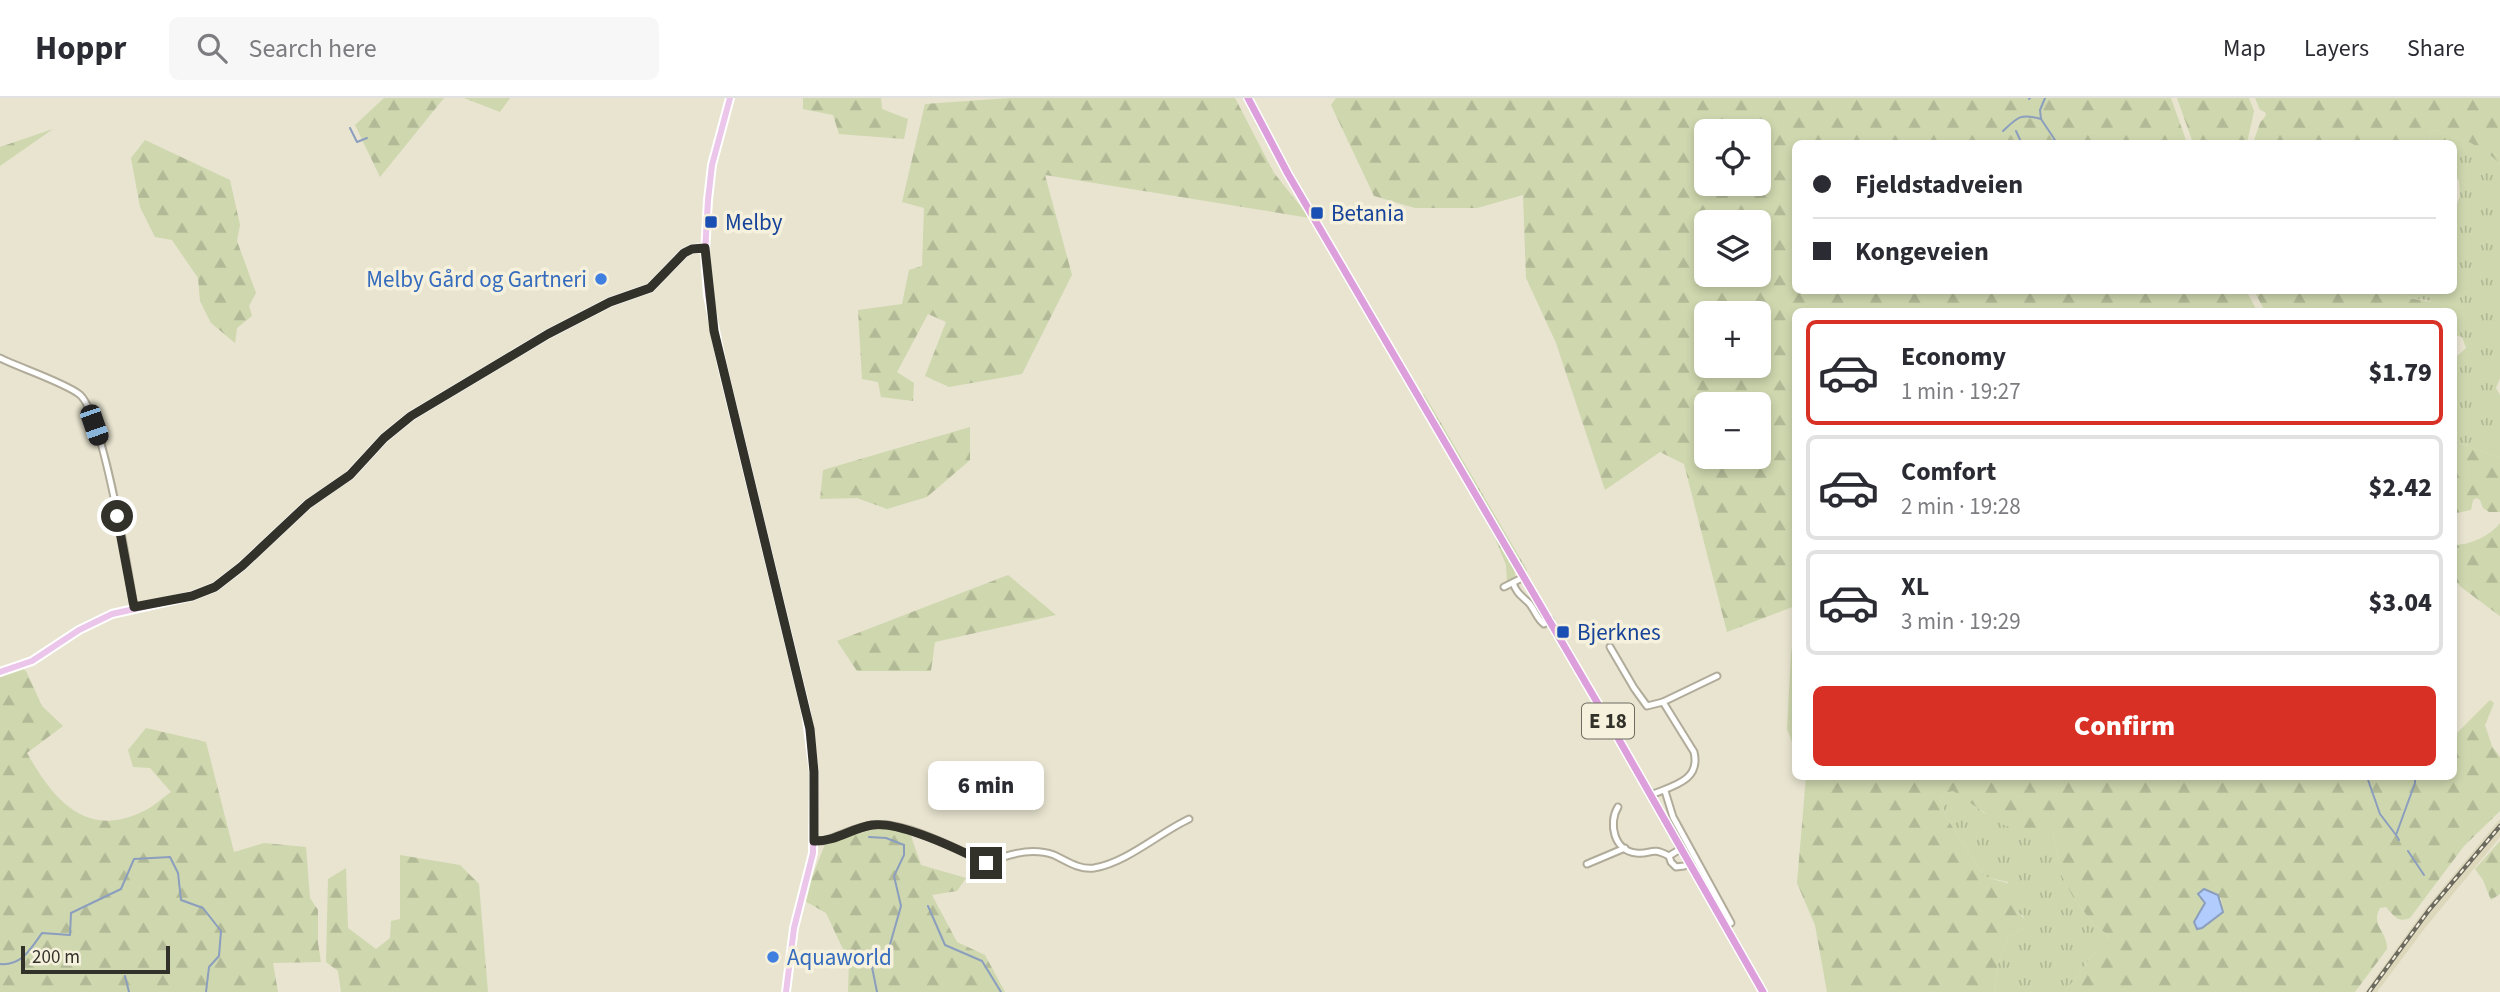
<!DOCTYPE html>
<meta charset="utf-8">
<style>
:root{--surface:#fff;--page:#f7f7f7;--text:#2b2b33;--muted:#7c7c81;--line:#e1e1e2;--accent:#d93025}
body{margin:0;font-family:"Source Sans 3",sans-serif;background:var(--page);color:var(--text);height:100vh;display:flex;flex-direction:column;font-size:26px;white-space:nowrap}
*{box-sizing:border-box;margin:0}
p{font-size:23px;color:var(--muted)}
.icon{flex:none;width:38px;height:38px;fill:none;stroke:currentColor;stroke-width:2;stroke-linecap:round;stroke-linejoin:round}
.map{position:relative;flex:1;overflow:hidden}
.side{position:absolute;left:1792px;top:210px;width:665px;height:472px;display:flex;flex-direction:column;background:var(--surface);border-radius:10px;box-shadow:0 4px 10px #0003}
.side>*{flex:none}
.top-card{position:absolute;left:1792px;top:42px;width:665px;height:154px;border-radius:10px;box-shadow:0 4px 10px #0003;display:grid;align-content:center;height:154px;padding:0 21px;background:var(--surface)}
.buttons{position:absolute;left:1694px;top:21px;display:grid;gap:14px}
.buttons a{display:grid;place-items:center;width:77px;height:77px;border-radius:10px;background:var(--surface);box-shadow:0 4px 10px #0003;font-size:35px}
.scale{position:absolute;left:21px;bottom:18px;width:149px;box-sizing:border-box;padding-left:7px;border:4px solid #33322a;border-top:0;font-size:19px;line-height:24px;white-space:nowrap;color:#33322a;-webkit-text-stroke:5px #f6f1dd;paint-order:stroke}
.end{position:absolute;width:32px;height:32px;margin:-16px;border:9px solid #33322a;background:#fff;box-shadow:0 0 0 4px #fff}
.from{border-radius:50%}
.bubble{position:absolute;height:49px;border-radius:10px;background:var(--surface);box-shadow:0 4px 10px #0003;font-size:23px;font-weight:800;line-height:49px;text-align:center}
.car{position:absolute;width:21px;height:42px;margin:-21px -10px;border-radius:9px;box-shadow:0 0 5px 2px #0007;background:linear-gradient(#222 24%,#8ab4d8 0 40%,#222 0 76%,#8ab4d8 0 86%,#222 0)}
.top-card b{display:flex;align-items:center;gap:24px;height:66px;font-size:26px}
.top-card b+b{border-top:2px solid var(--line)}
.top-card i{width:18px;height:18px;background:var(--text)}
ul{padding:12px 0 0;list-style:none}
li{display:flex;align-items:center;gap:21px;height:105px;margin:0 14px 10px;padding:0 7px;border:4px solid var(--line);border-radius:10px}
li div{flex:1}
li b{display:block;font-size:26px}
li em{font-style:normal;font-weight:800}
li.on{border-color:var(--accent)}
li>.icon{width:63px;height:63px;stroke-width:1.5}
.primary-button{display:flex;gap:14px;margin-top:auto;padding:14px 21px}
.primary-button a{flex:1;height:80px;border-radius:10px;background:var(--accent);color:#fff;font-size:28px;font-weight:800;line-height:80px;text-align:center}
header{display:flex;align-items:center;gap:42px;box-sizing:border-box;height:98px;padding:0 35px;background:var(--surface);border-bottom:2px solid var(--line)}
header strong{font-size:33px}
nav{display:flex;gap:38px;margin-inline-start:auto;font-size:24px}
.search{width:490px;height:63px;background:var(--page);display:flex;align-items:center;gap:18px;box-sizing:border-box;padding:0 24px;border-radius:10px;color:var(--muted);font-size:26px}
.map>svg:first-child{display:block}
</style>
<header>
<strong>Hoppr</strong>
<div class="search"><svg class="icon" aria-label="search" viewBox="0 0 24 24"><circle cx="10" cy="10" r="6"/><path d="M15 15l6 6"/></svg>Search here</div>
<nav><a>Map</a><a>Layers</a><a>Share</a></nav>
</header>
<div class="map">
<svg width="2500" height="894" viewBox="0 0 2500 894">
<defs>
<pattern id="grass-tufts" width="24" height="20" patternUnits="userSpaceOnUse" patternTransform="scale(1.75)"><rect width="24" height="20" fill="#ced7ae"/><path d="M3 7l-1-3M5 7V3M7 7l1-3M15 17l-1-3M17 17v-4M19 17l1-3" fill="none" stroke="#b1b996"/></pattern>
<pattern id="forest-firs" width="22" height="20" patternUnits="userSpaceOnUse" patternTransform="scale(1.75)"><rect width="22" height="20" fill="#ced7ae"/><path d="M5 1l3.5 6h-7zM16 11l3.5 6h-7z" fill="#b1b996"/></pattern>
</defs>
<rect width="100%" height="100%" fill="#e8e4d0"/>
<path fill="#ddd7bc" d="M2500 721V739L2425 830 2377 894H2365L2425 811Z"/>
<g fill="url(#grass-tufts)">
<path d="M2435 32C2461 39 2481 47 2500 66V280L2496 290 2500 297V360L2454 343V261L2466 250 2462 239 2454 237V214L2446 213V210L2427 202 2409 200 2406 193 2454 192V113L2460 98 2459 82 2454 80V46L2430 45 2429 42 2431 33Z"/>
<path d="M1424 296 1527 472V473L1524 472 1422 297Z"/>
<path d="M1418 305 1515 473V480L1510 484 1507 483 1506 467 1495 440Z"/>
<path d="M1953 693H1957L1984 715 2043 736 2053 733 2062 778 2073 799 2094 827 2107 836 2108 842 2091 859 2065 894H1995L1998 866 2008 839 2027 828 2023 818 2017 814 2008 784 1985 779 1946 719 1940 701 1945 695Z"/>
</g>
<g fill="url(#forest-firs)" fill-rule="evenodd">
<path d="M384 0H444L380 79 355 27Z"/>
<path d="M464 0H510L500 14Z"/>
<path d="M803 0H881L882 11 908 21 904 41 839 36 833 17 803 11Z"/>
<path d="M1009 0H1235L1274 75 1310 120 1045 77 1072 177 1022 276 949 289 925 278 946 224 928 216 897 274 914 285 913 303 881 299 878 284 862 281 858 212 902 206 909 172 922 168 924 110 902 104 925 6Z"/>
<path d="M1336 0H2171L2187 45 1796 46V192H2246L2257 213 1796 214 1795 508 1727 534 1684 366 1660 354 1605 392 1556 245 1526 180 1523 97 1477 110H1415L1374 98 1331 7ZM1706 33H1759V86H1706ZM1706 124H1759V177H1706ZM1706 215H1759V268H1706ZM1706 306H1759V359H1706Z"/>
<path d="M2177 0H2249L2254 13 2247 45H2193Z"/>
<path d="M2255 0H2500V66C2481 47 2460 39 2435 32L2431 33 2429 42 2430 45H2253L2260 25 2266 17 2265 14 2260 12Z"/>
<path d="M53 31 0 68V49Z"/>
<path d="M145 42 230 82 240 127 237 143 256 195 249 208 252 218 237 230 235 245 211 225 200 203 198 180 172 142 155 139 140 109 131 60Z"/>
<path d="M2254 193H2406L2409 200 2443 206 2446 213H2265Z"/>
<path d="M970 329V362L927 399 887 411 857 400 820 401 823 372Z"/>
<path d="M2454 343 2500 360V414H2489L2483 410 2480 402 2476 400 2473 402 2471 412 2457 415 2454 411Z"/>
<path d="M2500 425V518L2461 489 2454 481V447C2470 447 2490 438 2500 425Z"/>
<path d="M1008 477 1056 517 935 544 931 573H857L837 543Z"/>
<path d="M1795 531V652L1787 631 1791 555Z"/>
<path d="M20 568 26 573 42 608 63 628 27 655C53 701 86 742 144 713 153 709 162 700 171 694L150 670 133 669 128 652 146 630 206 644 234 754 264 745 306 749 310 800 318 812V845L321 864 273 865 278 894H0V574Z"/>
<path d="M2490 602 2494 605 2485 627 2492 648 2500 659V713L2464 748 2410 820C2398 825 2394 818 2386 809L2380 810C2370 828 2388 834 2387 851L2355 894H2065L2091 859 2108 841 2107 836 2094 827 2073 799 2062 778 2053 733 2038 738 2001 726 1953 693 1945 695 1940 701 1946 719 1985 779 2011 786 2017 814 2028 824 2027 828 2008 839 1998 866 1995 894H1827L1815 827 1797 785 1806 679H2454V638ZM2204 791 2221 800C2224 818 2219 819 2205 827L2194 824 2205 805 2199 794Z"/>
<path d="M881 729 910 735 921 767 966 780 957 793 932 797 957 844 985 857 1005 894H848L849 864 826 815 803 802 825 746Z"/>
<path d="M2500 743V796L2491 802 2483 782 2475 771Z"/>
<path d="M400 757 460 767 479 786 488 894H341L338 873 326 864 328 781 346 770 348 830 376 851 390 840 391 823 400 821Z"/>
</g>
<path fill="#b1ccfd" stroke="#8b9ebe" stroke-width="2" d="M2204 791 2218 797 2223 814 2202 830 2197 831 2194 824 2205 805 2198 796Z"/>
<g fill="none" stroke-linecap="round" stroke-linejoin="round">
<g stroke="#8b9ebe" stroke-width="2">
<path d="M2029 1 2030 0"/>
<path d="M350 30 357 44 367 40"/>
<path d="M2003 33C2018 19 2020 15 2041 21"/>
<path d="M2016 33 2022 46"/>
<path d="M2044 46 2055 42 2041 21 2040 12 2045 0"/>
<path d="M2367 679 2380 716 2396 737"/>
<path d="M869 739 886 740 904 747V757L894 778 901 808 889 850 872 869 877 894"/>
<path d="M2399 742 2396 737 2415 685V679"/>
<path d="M2408 753 2424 777"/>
<path d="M928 808 945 847 982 863 1001 894"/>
<path d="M0 866C21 868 31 851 42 835L70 837 71 815 121 791 134 761 170 759 178 775 181 802 203 810 221 833 219 858 209 869 206 894"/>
<path d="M125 878 129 894"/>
</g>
<defs>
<g id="minor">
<path d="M0 260C20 270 63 284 79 296 103 314 128 473 134 509"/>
<path d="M1513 485C1517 496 1522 498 1529 505 1535 512 1537 521 1544 526L1550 522"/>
<path d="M1504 489 1524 479"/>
<path d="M1610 549 1634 590 1647 608 1663 604 1717 578"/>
<path d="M1665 693 1673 719 1731 825"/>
<path d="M1651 697C1672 688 1701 683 1694 654L1663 604"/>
<path d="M1618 709C1608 725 1614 753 1636 755 1652 757 1650 748 1669 758L1682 750"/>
<path d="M814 743H822C839 739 856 728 874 727 903 723 960 752 986 766 1007 756 1031 749 1054 757 1067 763 1079 772 1094 770 1126 765 1159 735 1189 721"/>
<path d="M1669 758 1671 764 1676 769 1684 768"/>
<path d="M1587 766 1625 750"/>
</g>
<g id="major">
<path d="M730 0 712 67 708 102 705 155 708 197 722 267 806 614 814 675 813 755 794 830 786 894"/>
<path d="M0 574 32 563 79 532 112 516 192 498 215 489 242 468 308 406 350 377 384 340 411 318 548 236 610 204 650 190 684 155 692 151 705 150"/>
</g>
<path id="highway" d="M1248 0 1288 76 1618 640 1763 894"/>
</defs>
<use href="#minor" stroke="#b1ac9a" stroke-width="9"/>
<use href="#major" stroke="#fff" stroke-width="10"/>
<use href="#highway" stroke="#fff" stroke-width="10"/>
<use href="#minor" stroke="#fff" stroke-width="5"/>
<use href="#major" stroke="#ebc5ea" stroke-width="6"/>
<use href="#highway" stroke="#dd9fdc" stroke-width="7"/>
<defs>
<path id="rail" d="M2369 894 2429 812 2500 728"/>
</defs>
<use href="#rail" stroke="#6c6a5f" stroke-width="4.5"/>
<use href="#rail" stroke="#f6f1dd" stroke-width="2" stroke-dasharray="5" stroke-linecap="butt"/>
</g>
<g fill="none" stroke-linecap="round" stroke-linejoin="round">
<path stroke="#33322a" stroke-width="9" d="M117 418 134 509 192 498 215 489 242 468 308 406 350 377 384 340 411 318 548 236 610 204 650 190 684 155 692 151 705 150 714 233 810 631 814 674V743C835 744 852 730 872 727 901 723 960 752 986 765"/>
</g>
<g fill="#1a4fb4" stroke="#f6f1dd" stroke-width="2.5">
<rect x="1310" y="108" width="14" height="14" rx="3.5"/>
<rect x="704" y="117" width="14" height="14" rx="3.5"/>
<rect x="1556" y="527" width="14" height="14" rx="3.5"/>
</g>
<g fill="#3f7fe0" stroke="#f6f1dd" stroke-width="2.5">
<circle cx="601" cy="181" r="7"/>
<circle cx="773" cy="859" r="7"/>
</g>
<g text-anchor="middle" stroke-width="7" stroke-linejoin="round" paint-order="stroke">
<rect fill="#f6f1dd" stroke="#6e6b60" stroke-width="2" x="1582" y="605.5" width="52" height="35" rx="5"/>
<g font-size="21" font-weight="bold" fill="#33322a">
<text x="1608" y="630">E 18</text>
</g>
<g font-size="23" fill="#164399" stroke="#f6f1dd" text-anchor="start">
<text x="1331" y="123">Betania</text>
<text x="725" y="132">Melby</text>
<text x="1577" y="542">Bjerknes</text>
</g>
<g font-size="23" fill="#366cbe" stroke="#f6f1dd" text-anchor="end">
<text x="587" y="189">Melby Gård og Gartneri</text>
<text x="787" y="867" text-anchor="start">Aquaworld</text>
</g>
</g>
</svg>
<div class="buttons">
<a><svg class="icon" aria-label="locate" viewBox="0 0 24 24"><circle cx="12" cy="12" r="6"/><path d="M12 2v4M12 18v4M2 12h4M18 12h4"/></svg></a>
<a><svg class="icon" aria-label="layers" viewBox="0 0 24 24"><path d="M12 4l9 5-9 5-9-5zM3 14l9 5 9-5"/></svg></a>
<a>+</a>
<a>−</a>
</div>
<div class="scale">200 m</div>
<i class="end from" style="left:117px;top:418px"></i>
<i class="end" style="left:986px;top:765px"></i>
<div class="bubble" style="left:928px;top:663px;width:116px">6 min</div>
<i class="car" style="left:94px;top:327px;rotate:161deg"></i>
<div class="top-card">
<b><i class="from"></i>Fjeldstadveien</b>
<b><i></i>Kongeveien</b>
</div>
<section class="side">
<ul>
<li class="on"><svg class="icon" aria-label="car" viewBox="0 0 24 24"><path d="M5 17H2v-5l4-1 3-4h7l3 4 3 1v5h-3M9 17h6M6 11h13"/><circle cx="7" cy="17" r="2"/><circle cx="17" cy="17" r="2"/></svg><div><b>Economy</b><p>1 min · 19:27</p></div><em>$1.79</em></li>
<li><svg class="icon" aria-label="car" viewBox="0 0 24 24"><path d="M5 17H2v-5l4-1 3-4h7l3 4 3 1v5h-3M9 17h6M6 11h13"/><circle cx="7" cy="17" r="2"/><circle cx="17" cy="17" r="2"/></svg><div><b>Comfort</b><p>2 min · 19:28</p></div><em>$2.42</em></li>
<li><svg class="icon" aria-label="car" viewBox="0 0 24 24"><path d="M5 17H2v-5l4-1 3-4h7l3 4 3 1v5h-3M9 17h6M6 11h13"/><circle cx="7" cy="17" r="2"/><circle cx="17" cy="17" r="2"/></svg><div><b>XL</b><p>3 min · 19:29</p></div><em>$3.04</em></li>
</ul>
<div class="primary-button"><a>Confirm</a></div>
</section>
</div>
